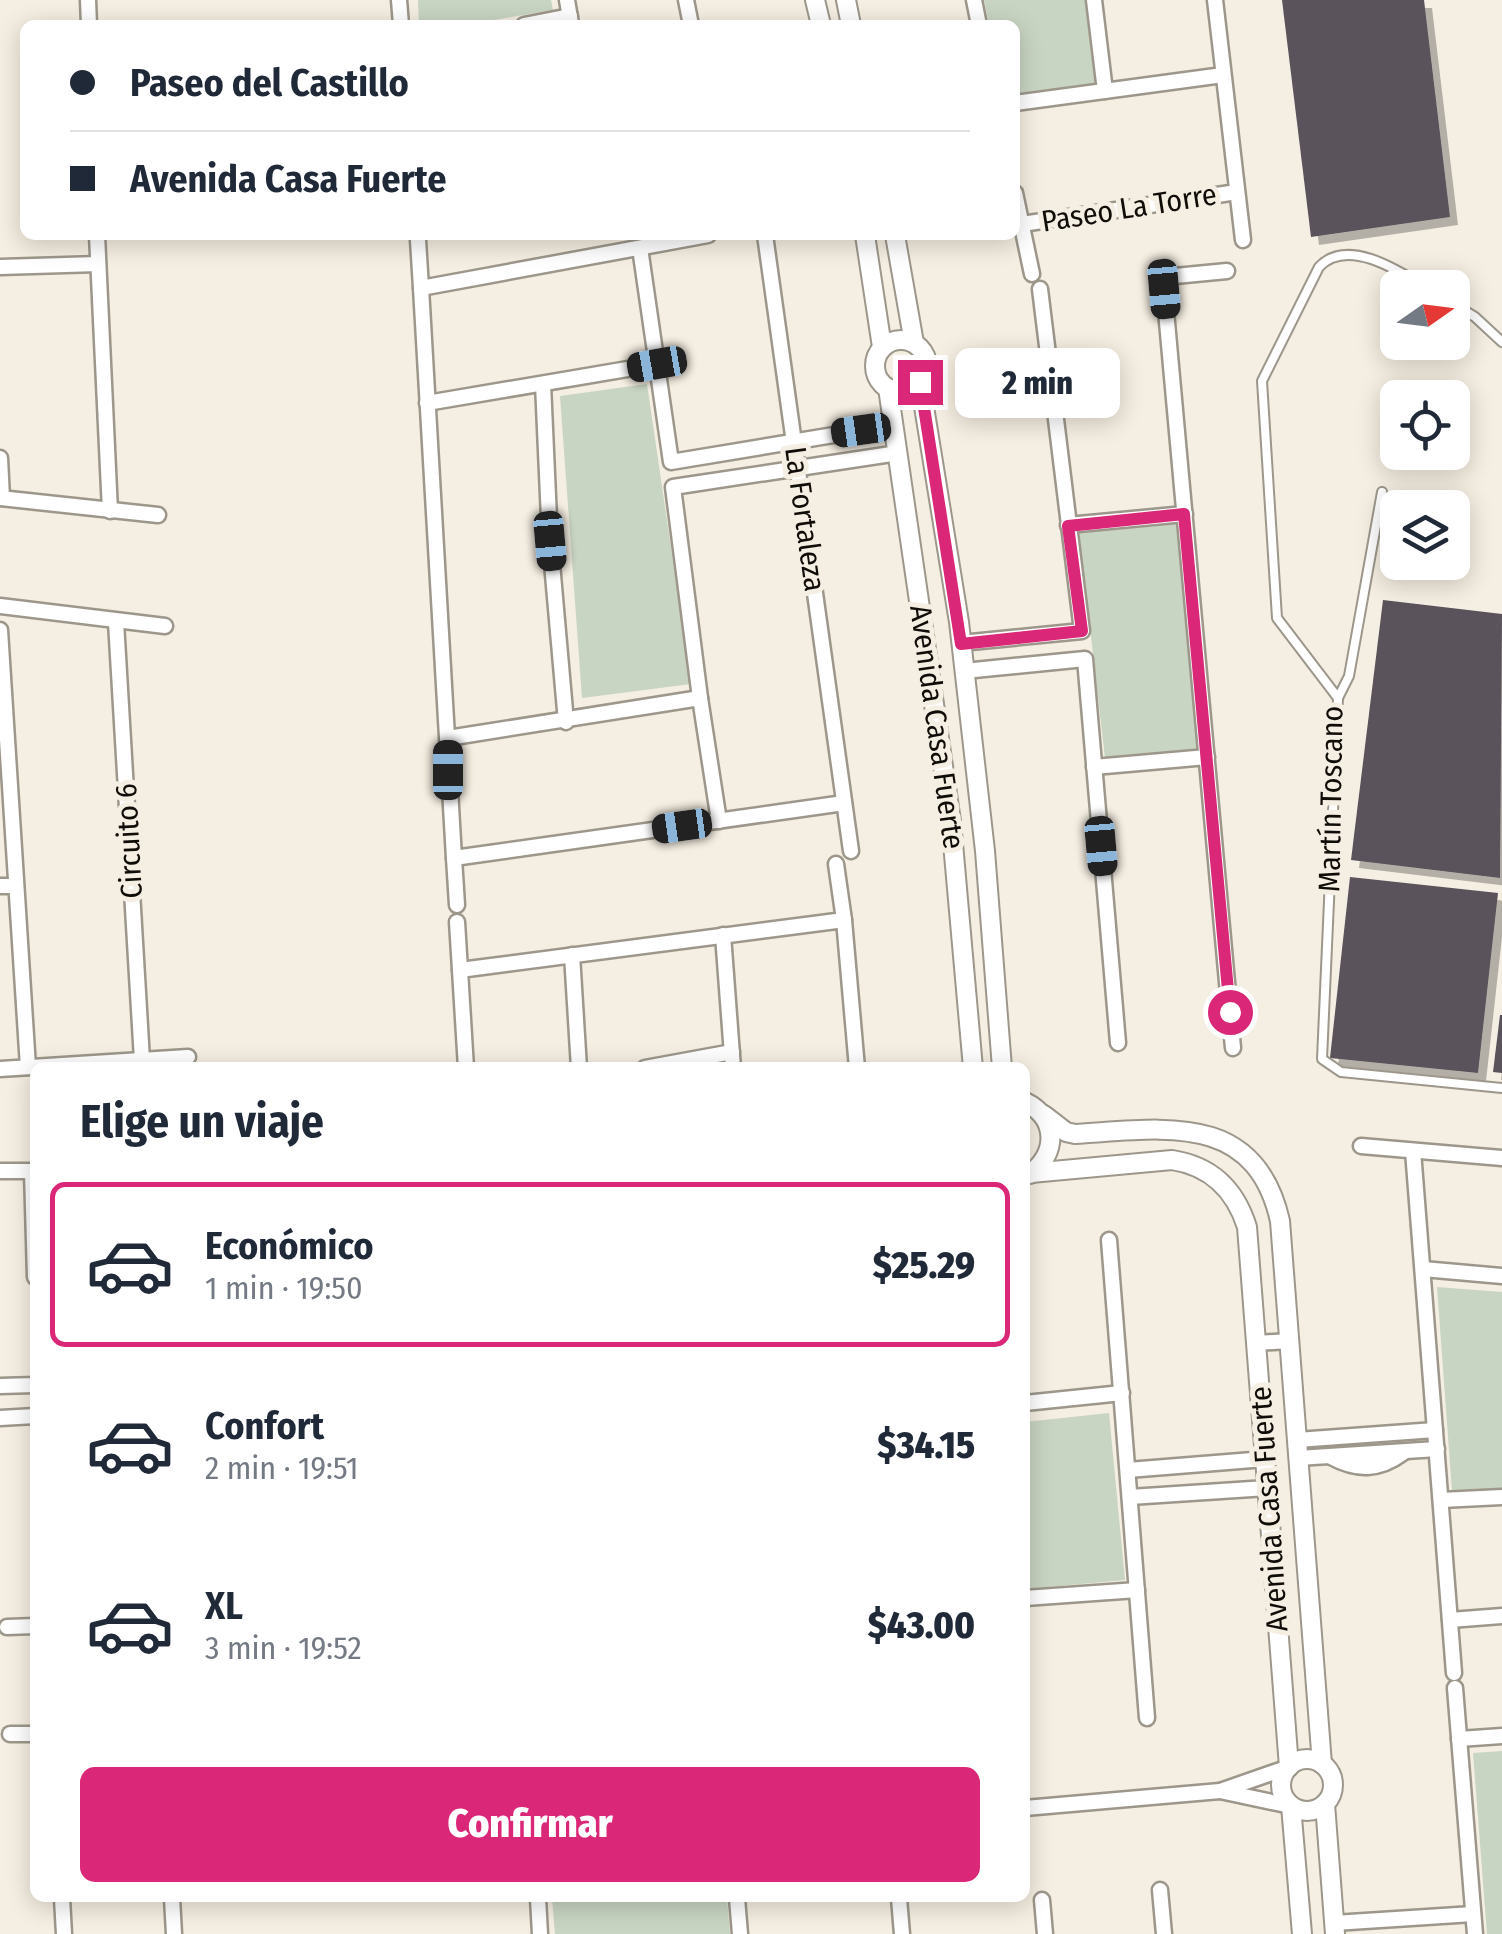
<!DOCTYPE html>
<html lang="es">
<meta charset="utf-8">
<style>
:root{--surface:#fff;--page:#f6f6f7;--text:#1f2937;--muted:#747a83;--line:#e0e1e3;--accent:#db2777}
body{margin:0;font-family:"Fira Sans Condensed",sans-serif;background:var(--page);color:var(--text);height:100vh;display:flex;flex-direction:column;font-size:38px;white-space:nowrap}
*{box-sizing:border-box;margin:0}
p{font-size:32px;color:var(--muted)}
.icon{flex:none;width:55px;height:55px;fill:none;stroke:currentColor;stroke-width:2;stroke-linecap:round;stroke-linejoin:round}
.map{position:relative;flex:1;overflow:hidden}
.details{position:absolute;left:30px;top:1062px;width:1000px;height:840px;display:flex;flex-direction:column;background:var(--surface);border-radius:15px;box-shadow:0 5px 25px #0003}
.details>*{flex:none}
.top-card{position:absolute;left:20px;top:20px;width:1000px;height:220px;border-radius:15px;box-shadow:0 5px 25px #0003;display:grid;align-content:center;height:220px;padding:0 50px;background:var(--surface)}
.needle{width:65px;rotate:76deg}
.tools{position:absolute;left:1380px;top:270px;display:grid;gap:20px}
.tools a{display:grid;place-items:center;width:90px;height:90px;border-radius:15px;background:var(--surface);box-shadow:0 5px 25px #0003;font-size:50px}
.end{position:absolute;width:45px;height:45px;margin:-22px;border:12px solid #db2777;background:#fff;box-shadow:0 0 0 5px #fff}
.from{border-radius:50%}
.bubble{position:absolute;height:70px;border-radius:15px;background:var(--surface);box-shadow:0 5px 25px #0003;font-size:32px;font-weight:800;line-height:70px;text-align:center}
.car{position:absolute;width:30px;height:60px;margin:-30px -15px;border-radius:12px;box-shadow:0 0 8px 2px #0007;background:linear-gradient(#222 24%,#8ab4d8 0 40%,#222 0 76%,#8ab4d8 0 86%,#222 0)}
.top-card b{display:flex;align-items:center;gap:35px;height:95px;font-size:38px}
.top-card b+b{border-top:2px solid var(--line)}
.top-card i{width:25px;height:25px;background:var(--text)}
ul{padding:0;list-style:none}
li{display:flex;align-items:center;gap:30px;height:165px;margin:0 20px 15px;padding:0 30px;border:5px solid transparent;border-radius:15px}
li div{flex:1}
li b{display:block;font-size:38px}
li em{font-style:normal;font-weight:800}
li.active{border-color:var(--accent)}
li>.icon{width:90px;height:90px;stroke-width:1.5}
h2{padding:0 50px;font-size:45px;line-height:120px}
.action{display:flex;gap:20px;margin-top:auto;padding:20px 50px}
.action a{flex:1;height:115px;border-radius:15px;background:var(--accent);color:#fff;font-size:40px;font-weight:800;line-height:115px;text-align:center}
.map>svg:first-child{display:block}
</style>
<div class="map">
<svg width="1502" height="1934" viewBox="0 0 1502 1934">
<defs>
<filter id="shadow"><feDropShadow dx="8" dy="8" stdDeviation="0" flood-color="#0004"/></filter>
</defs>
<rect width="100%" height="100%" fill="#f5eee2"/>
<g fill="#c9d5c3">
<path d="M418 0H551L553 10 464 25H419Z"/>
<path d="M984 0H1092L1101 83 1015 94V25H989Z"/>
<path d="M647 384 691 684 582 698 560 396Z"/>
<path d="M1179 524 1201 749 1105 758 1079 533Z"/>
<path d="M1437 1287 1502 1292V1488L1452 1491Z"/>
<path d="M1109 1413 1125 1580 1026 1589 1025 1422Z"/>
<path d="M1502 1751V1934H1487L1473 1753Z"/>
<path d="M552 1898H727L730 1934H555Z"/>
</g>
<g fill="#5a525b" filter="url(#shadow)">
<path d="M1282 0H1424L1450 217 1311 237Z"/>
<path d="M1383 600 1502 614 1500 878 1351 860Z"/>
<path d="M1350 877 1498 893 1478 1073 1330 1058Z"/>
<path d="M1500 1015H1502V1073L1493 1072Z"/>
</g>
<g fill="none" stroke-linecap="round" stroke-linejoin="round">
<defs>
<g id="service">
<path d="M1427 288C1398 270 1347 237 1319 267L1262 381 1277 618 1338 698 1322 1059 1341 1072 1502 1088"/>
<path d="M1452 303 1475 317 1502 342"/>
<path d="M1338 698 1349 676 1382 492"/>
</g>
<g id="minor">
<path d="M88 0 89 25"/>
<path d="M399 0 401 25"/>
<path d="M567 0 571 24"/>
<path d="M686 0 691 25"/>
<path d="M974 0 979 25"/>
<path d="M1094 0 1105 91"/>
<path d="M1215 0 1243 240"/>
<path d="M524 25 570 16"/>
<path d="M1015 103 1223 75"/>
<path d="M1015 193 1032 274"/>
<path d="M1022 224 1237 192"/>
<path d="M97 235 110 511"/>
<path d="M708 235 421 288 454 858 844 803"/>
<path d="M765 235 851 851"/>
<path d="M418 240 421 288"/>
<path d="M640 248 671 462 894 425"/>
<path d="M0 267 98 264"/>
<path d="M1227 271 1175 276 1167 280 1164 289 1233 1048"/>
<path d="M543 384 550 541 566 722"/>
<path d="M427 403 657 364"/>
<path d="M0 458 2 498"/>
<path d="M0 498 158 515"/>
<path d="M1068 525 1185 514"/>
<path d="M0 606 165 626"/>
<path d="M116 622 142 1060"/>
<path d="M0 630 28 1067"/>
<path d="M961 643 1082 631 1040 289"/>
<path d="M964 671 1085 659 1118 1043"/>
<path d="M448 738 700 698"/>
<path d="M1094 767 1207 757"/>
<path d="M719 821 700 698 673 487 898 453"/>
<path d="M454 858 457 905"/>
<path d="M836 864 844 920"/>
<path d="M0 886H16"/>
<path d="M457 922 460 970"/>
<path d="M723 935 733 1068"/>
<path d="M572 955 579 1068"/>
<path d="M466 1068 460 970 844 920 857 1068"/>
<path d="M645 1068 732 1052"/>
<path d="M0 1069 188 1057"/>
<path d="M1361 1146 1502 1158"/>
<path d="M1413 1151 1454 1673"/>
<path d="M0 1171H35"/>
<path d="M32 1171 35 1277"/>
<path d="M1109 1240 1147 1718"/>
<path d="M1423 1269 1502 1276"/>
<path d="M1256 1343 1289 1341"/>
<path d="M0 1386 35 1385"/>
<path d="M1025 1403 1122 1393"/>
<path d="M0 1418 35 1416"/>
<path d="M1297 1440 1435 1430"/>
<path d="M1331 1457C1357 1471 1379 1471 1403 1453"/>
<path d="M1298 1458 1437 1449"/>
<path d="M1128 1470 1265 1459"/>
<path d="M1130 1497 1267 1488"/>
<path d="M1441 1500 1502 1497"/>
<path d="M1025 1598 1137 1590"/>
<path d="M1450 1620 1502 1616"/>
<path d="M7 1627 35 1626"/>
<path d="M1455 1688 1475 1934"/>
<path d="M10 1734H35"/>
<path d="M1459 1739 1502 1736"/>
<path d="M1289 1767 1220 1791 1291 1806"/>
<path d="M1025 1808 1220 1791"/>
<path d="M1160 1890 1164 1934"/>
<path d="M62 1898 64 1934"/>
<path d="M172 1898 174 1934"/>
<path d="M538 1898 540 1934"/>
<path d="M737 1898 740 1934"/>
<path d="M899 1898 902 1934"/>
<path d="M1042 1900 1045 1934"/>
<path d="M1334 1923 1473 1914"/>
</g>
<g id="tertiary">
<path d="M815 0 821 25"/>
<path d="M846 0 851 25"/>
<path d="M865 235 882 347"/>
<path d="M895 235 914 343"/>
<circle cx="901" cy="366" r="26"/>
<path d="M920 382 959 622 985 851 1002 1068"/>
<path d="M888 388 951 821 973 1068"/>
<path d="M1025 1102C1058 1118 1058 1153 1030 1174"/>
<path d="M1044 1115 1066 1132 1075 1134C1162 1129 1255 1110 1280 1221L1322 1764"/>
<path d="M1031 1173 1172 1160C1211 1166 1235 1189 1247 1227L1289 1767"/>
<circle cx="1307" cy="1785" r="26"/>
<path d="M1325 1804 1335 1934"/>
<path d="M1291 1806 1302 1934"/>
</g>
</defs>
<use href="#service" stroke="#9d978b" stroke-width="12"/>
<use href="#minor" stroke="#9d978b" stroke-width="19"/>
<use href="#tertiary" stroke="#9d978b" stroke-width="22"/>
<use href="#service" stroke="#fff" stroke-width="8"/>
<use href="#minor" stroke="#fff" stroke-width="14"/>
<use href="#tertiary" stroke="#fff" stroke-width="18"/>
</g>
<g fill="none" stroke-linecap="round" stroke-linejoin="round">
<path stroke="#db2777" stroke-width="12" d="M920 382 961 644 1082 631 1068 526 1184 514 1230 1012"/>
</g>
<g text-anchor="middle" stroke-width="10" stroke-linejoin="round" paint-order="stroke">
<g font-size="30" fill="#100d09" stroke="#f5eee2">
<text transform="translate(1129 208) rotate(-9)" y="10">Paseo La Torre</text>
<text transform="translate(805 519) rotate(82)" y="10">La Fortaleza</text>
<text transform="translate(937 727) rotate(82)" y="10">Avenida Casa Fuerte</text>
<text transform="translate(1331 799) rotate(-89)" y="10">Martín Toscano</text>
<text transform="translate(129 841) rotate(-93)" y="10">Circuito 6</text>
<text transform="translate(1269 1509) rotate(-94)" y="10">Avenida Casa Fuerte</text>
</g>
</g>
</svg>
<div class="tools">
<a><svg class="needle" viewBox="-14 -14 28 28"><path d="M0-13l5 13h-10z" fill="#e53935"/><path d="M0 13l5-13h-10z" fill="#747a83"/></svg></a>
<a><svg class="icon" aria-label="locate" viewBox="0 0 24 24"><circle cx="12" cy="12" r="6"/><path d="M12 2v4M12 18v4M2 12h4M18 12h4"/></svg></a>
<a><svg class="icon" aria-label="layers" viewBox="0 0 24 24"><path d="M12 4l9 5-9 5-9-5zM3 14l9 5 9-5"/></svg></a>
</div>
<i class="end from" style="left:1230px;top:1012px"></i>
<i class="end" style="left:920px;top:382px"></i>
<div class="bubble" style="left:955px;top:348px;width:165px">2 min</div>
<i class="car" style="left:1164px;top:289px;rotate:175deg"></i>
<i class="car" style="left:657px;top:364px;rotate:260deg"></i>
<i class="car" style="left:861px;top:430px;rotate:262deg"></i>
<i class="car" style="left:550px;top:541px;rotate:175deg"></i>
<i class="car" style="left:448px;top:770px;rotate:0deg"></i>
<i class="car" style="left:682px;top:826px;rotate:262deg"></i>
<i class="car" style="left:1101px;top:846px;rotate:175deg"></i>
<div class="top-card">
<b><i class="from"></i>Paseo del Castillo</b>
<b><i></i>Avenida Casa Fuerte</b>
</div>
<section class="details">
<h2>Elige un viaje</h2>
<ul>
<li class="active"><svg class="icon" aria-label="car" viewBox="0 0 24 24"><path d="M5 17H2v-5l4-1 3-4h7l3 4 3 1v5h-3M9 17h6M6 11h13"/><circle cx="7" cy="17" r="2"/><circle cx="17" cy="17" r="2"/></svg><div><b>Económico</b><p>1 min · 19:50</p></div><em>$25.29</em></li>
<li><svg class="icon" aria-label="car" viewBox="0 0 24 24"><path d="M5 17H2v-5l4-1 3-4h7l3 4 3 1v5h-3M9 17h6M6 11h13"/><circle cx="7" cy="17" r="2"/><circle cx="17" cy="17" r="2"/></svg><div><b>Confort</b><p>2 min · 19:51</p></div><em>$34.15</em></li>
<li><svg class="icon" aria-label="car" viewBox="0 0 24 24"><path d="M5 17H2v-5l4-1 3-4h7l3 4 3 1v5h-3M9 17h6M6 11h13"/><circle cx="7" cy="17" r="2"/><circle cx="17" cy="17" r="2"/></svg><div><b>XL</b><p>3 min · 19:52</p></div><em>$43.00</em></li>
</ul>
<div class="action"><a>Confirmar</a></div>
</section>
</div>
